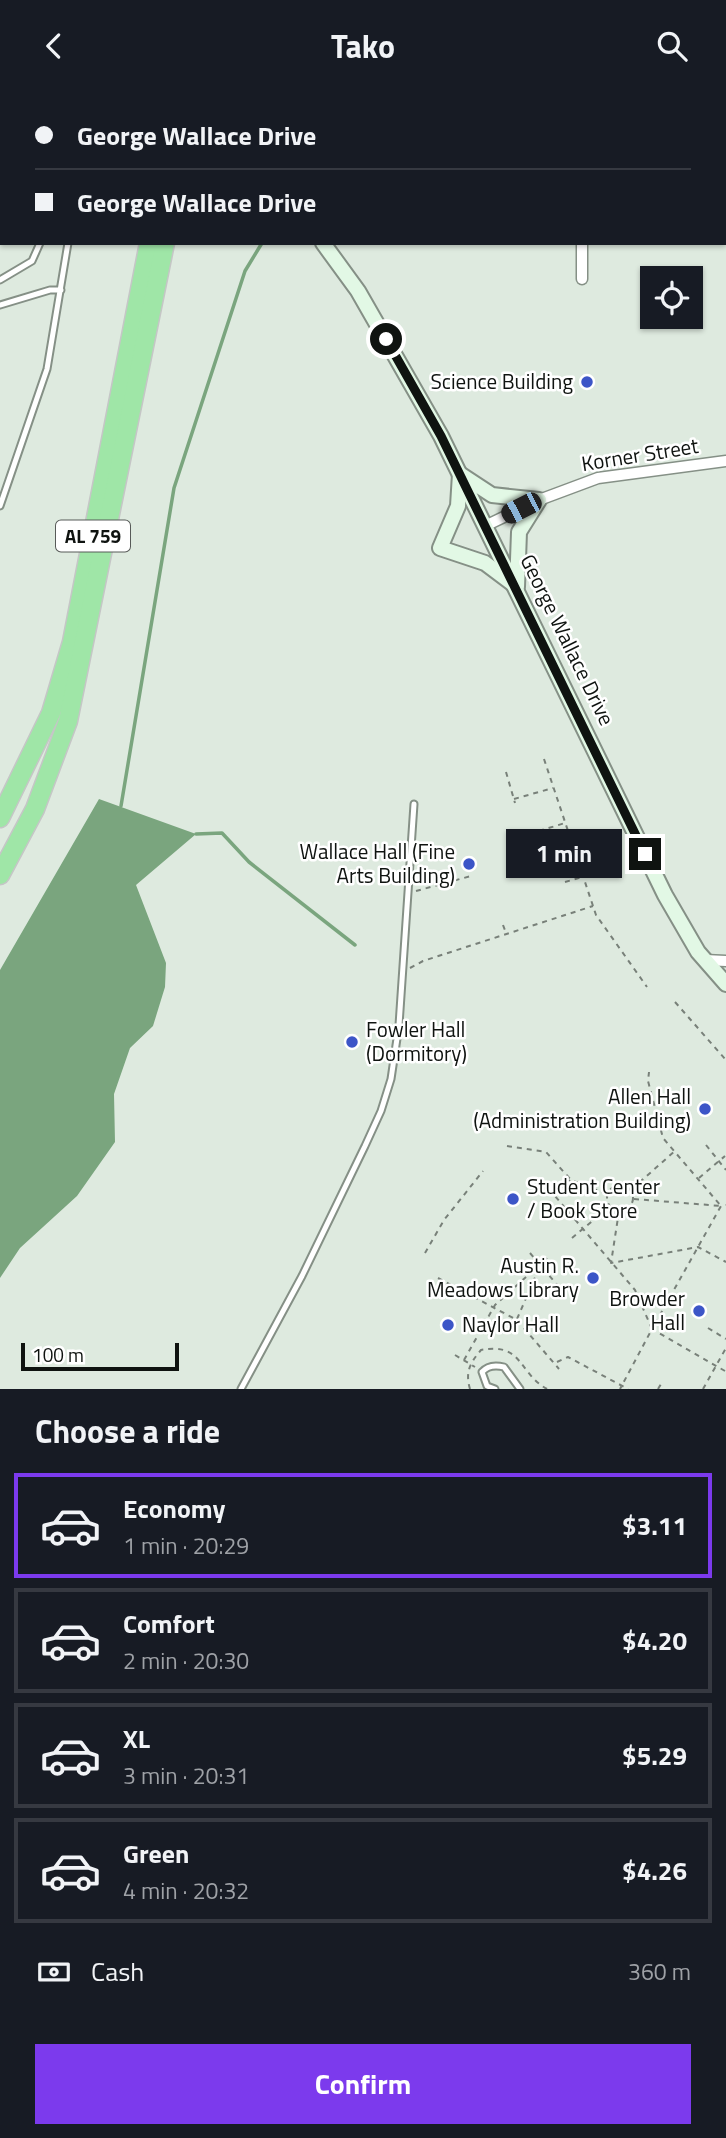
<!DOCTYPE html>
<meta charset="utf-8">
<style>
:root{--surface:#171b24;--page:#20242c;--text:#f1f3f6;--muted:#9ea1a6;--line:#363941;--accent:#7c3aed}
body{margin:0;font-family:"Titillium Web",sans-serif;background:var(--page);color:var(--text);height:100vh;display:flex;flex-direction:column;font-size:26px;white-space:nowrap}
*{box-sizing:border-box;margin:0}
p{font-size:23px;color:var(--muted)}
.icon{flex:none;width:38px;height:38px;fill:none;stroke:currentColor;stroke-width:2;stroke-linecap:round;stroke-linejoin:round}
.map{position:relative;height:1298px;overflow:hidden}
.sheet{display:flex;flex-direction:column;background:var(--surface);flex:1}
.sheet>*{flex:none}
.hud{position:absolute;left:0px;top:0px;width:726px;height:154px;box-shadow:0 2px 5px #0004;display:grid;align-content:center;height:154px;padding:0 35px;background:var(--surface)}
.controls{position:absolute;left:640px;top:175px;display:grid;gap:14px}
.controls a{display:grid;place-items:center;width:63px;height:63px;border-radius:0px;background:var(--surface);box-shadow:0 2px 5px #0004;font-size:35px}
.scale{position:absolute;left:21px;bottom:18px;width:158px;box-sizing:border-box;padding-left:7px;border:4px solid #0f1310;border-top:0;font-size:19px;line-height:24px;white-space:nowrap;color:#0f1310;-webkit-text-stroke:5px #fff;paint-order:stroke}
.end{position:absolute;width:32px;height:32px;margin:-16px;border:9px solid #0f1310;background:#fff;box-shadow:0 0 0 4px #fff}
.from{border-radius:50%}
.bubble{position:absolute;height:49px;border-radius:0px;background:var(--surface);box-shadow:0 2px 5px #0004;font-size:23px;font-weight:700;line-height:49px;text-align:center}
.car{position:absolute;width:21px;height:42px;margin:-21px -10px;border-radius:9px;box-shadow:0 0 5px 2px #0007;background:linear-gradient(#222 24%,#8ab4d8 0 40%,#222 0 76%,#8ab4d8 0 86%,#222 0)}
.hud b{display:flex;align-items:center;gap:24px;height:66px;font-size:26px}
.hud b+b{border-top:2px solid var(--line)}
.hud i{width:18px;height:18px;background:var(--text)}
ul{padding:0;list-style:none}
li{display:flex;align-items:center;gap:21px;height:105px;margin:0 14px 10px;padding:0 21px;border:4px solid var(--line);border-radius:0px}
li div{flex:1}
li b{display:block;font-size:26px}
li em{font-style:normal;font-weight:700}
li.on{border-color:var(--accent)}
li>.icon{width:63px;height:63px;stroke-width:1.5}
h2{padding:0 35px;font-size:32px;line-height:84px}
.pay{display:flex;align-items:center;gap:18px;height:77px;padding:0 35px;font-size:26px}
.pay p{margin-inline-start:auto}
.action{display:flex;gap:14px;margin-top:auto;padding:14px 35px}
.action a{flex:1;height:80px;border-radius:0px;background:var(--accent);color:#fff;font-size:28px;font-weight:700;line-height:80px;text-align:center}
header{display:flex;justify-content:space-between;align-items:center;height:91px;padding:0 35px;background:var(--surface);font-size:32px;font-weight:700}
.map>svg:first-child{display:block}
</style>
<header><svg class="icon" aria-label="back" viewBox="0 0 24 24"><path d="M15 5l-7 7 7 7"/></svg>Tako<svg class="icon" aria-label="search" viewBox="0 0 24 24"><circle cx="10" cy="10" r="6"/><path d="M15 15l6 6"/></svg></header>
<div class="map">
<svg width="726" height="1298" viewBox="0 0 726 1298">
<rect width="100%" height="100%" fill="#deeadf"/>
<path fill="#7aa57e" d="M99 708 196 743 136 794 166 872 165 896 153 935 130 957 114 1003 115 1051 77 1105 20 1157 0 1187V879Z"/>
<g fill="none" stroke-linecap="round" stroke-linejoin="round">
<g stroke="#7aa57e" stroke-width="3.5">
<path d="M335 2 336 0"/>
<path d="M121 715 174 397 245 180 262 152"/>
<path d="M196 743 222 742 249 771 355 854"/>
</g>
<defs>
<g id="lane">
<path d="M27 0 28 2"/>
<path d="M0 2H2"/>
<path d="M0 72H2"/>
<path d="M0 189 32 170 40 152"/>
<path d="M0 214 50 199H61"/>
<path d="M0 415 47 278 68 152"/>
<path d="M241 1298 302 1185 365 1055 381 1020 391 988 399 934 414 713"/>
<path d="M495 1298 487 1295 482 1281C488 1274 496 1274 504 1276L520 1298"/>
</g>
<g id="street">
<path d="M583 2V0"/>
<path d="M724 40H726"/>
<path d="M582 152V188"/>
<path d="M485 435 539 409 598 387 726 370"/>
<path d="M705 869 726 870"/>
</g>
<g id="secondary">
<path d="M323 152 358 200 441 345 665 804 698 861 726 893"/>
<path d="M460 383 492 404 539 409 519 441 517 496 485 472 440 457 458 415Z"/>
</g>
<g id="highway">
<path d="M147 0 148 2"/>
<path d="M183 0 185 2"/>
<path d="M0 727 51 622 72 551 149 152"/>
<path d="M0 784 35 718 68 630 165 152"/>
</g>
</defs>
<use href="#lane" stroke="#859086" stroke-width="9"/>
<use href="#street" stroke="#859086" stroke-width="13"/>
<use href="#secondary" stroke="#859086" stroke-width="18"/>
<use href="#highway" stroke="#c5c6c6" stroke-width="21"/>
<g stroke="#788079" stroke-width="2" stroke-dasharray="5 5" stroke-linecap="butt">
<path d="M544 668 596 824 647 896"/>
<path d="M506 681 515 712"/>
<path d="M514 708 553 697"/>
<path d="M539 740 565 732"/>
<path d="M565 791 600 781"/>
<path d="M416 800 471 785"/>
<path d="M503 834 506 842"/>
<path d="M410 877 423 870 593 815"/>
<path d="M675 911 726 969"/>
<path d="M706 1054 726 1079"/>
<path d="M507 1055 546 1061 571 1089 607 1103"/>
<path d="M699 1087 725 1065"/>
<circle cx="620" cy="1107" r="13"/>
<path d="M549 1098 635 1199 652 1238 620 1298"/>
<path d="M632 1098 676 1059"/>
<path d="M553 1103 570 1089"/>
<path d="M634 1108 721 1115 663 1047 648 990 649 981"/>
<path d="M619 1120 611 1172 698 1156 726 1171"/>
<path d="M572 1147 609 1116"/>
<path d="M425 1162 444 1129 483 1080"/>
<path d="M530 1162 559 1196"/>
<path d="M438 1187 517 1229 559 1278"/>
<path d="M517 1228 540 1175"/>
<path d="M708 1237 726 1248"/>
<path d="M455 1264 475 1276"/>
<path d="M464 1269 495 1214 547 1167"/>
<path d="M557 1271 568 1266 628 1298"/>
<path d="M725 1280 652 1238 721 1115 726 1114"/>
<path d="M470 1298C465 1281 470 1272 481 1259 523 1251 518 1282 547 1298"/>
<path d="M658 1298 661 1293"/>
<path d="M703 1298 726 1257"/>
</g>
<use href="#lane" stroke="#fff" stroke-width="5"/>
<use href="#street" stroke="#fff" stroke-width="10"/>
<use href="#secondary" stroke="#e2f8e5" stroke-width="14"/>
<use href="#highway" stroke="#9fe6a7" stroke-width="18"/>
</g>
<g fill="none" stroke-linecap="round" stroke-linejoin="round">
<path stroke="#0f1310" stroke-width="9" d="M386 248 441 345 645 763"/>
</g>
<g fill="#3c55c7" stroke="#fff" stroke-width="2.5">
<circle cx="587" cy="291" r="7"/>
<circle cx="469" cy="773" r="7"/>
<circle cx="352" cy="951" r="7"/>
<circle cx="705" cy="1018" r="7"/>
<circle cx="513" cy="1108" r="7"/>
<circle cx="593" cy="1187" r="7"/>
<circle cx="699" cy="1220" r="7"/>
<circle cx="448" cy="1234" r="7"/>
</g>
<g text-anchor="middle" stroke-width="5" stroke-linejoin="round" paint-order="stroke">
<rect fill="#fff" stroke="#575a58" stroke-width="2" x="56" y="429.5" width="74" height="31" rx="5"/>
<g font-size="19" font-weight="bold" fill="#0f1310">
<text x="93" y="452">AL 759</text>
</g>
<g font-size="21" fill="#0f1310" stroke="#fff" text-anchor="end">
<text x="573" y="298">Science Building</text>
<text x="455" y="768">Wallace Hall (Fine<tspan x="455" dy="24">Arts Building)</tspan></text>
<text x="366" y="946" text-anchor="start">Fowler Hall<tspan x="366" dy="24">(Dormitory)</tspan></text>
<text x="691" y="1013">Allen Hall<tspan x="691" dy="24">(Administration Building)</tspan></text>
<text x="527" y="1103" text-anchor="start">Student Center<tspan x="527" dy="24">/ Book Store</tspan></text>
<text x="579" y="1182">Austin R.<tspan x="579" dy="24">Meadows Library</tspan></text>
<text x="685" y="1215">Browder<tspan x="685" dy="24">Hall</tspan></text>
<text x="462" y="1241" text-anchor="start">Naylor Hall</text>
</g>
<g font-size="21" fill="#0f1310" stroke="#fff">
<text transform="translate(640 364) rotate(-9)" y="7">Korner Street</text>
<text transform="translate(567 549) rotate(64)" y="7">George Wallace Drive</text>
</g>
</g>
</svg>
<div class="controls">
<a><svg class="icon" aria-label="locate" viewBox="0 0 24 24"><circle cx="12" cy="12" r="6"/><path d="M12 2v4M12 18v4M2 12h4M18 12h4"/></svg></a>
</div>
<div class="scale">100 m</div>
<i class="end from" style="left:386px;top:248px"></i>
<i class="end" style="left:645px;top:763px"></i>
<div class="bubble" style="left:506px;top:738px;width:116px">1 min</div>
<i class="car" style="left:521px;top:417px;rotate:243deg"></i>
<div class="hud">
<b><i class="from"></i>George Wallace Drive</b>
<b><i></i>George Wallace Drive</b>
</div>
</div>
<section class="sheet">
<h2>Choose a ride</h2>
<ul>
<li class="on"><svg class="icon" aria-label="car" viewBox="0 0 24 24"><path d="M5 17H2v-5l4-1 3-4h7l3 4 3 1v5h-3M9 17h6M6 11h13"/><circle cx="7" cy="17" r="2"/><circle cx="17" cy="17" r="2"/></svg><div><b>Economy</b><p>1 min · 20:29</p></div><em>$3.11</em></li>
<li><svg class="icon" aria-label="car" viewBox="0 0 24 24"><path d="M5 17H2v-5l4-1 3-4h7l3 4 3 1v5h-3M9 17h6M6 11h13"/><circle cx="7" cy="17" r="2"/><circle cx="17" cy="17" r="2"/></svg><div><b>Comfort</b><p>2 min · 20:30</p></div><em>$4.20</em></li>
<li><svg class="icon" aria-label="car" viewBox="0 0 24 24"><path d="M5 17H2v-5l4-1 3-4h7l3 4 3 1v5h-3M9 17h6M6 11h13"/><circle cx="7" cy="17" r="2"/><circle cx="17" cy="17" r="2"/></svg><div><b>XL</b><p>3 min · 20:31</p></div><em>$5.29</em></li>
<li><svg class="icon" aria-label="car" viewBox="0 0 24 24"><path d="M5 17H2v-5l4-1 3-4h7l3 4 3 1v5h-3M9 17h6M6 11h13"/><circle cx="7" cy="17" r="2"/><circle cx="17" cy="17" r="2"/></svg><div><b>Green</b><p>4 min · 20:32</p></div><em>$4.26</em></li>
</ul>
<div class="pay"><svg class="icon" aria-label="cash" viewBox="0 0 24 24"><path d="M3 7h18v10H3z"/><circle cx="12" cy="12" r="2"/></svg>Cash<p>360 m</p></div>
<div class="action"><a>Confirm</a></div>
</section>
